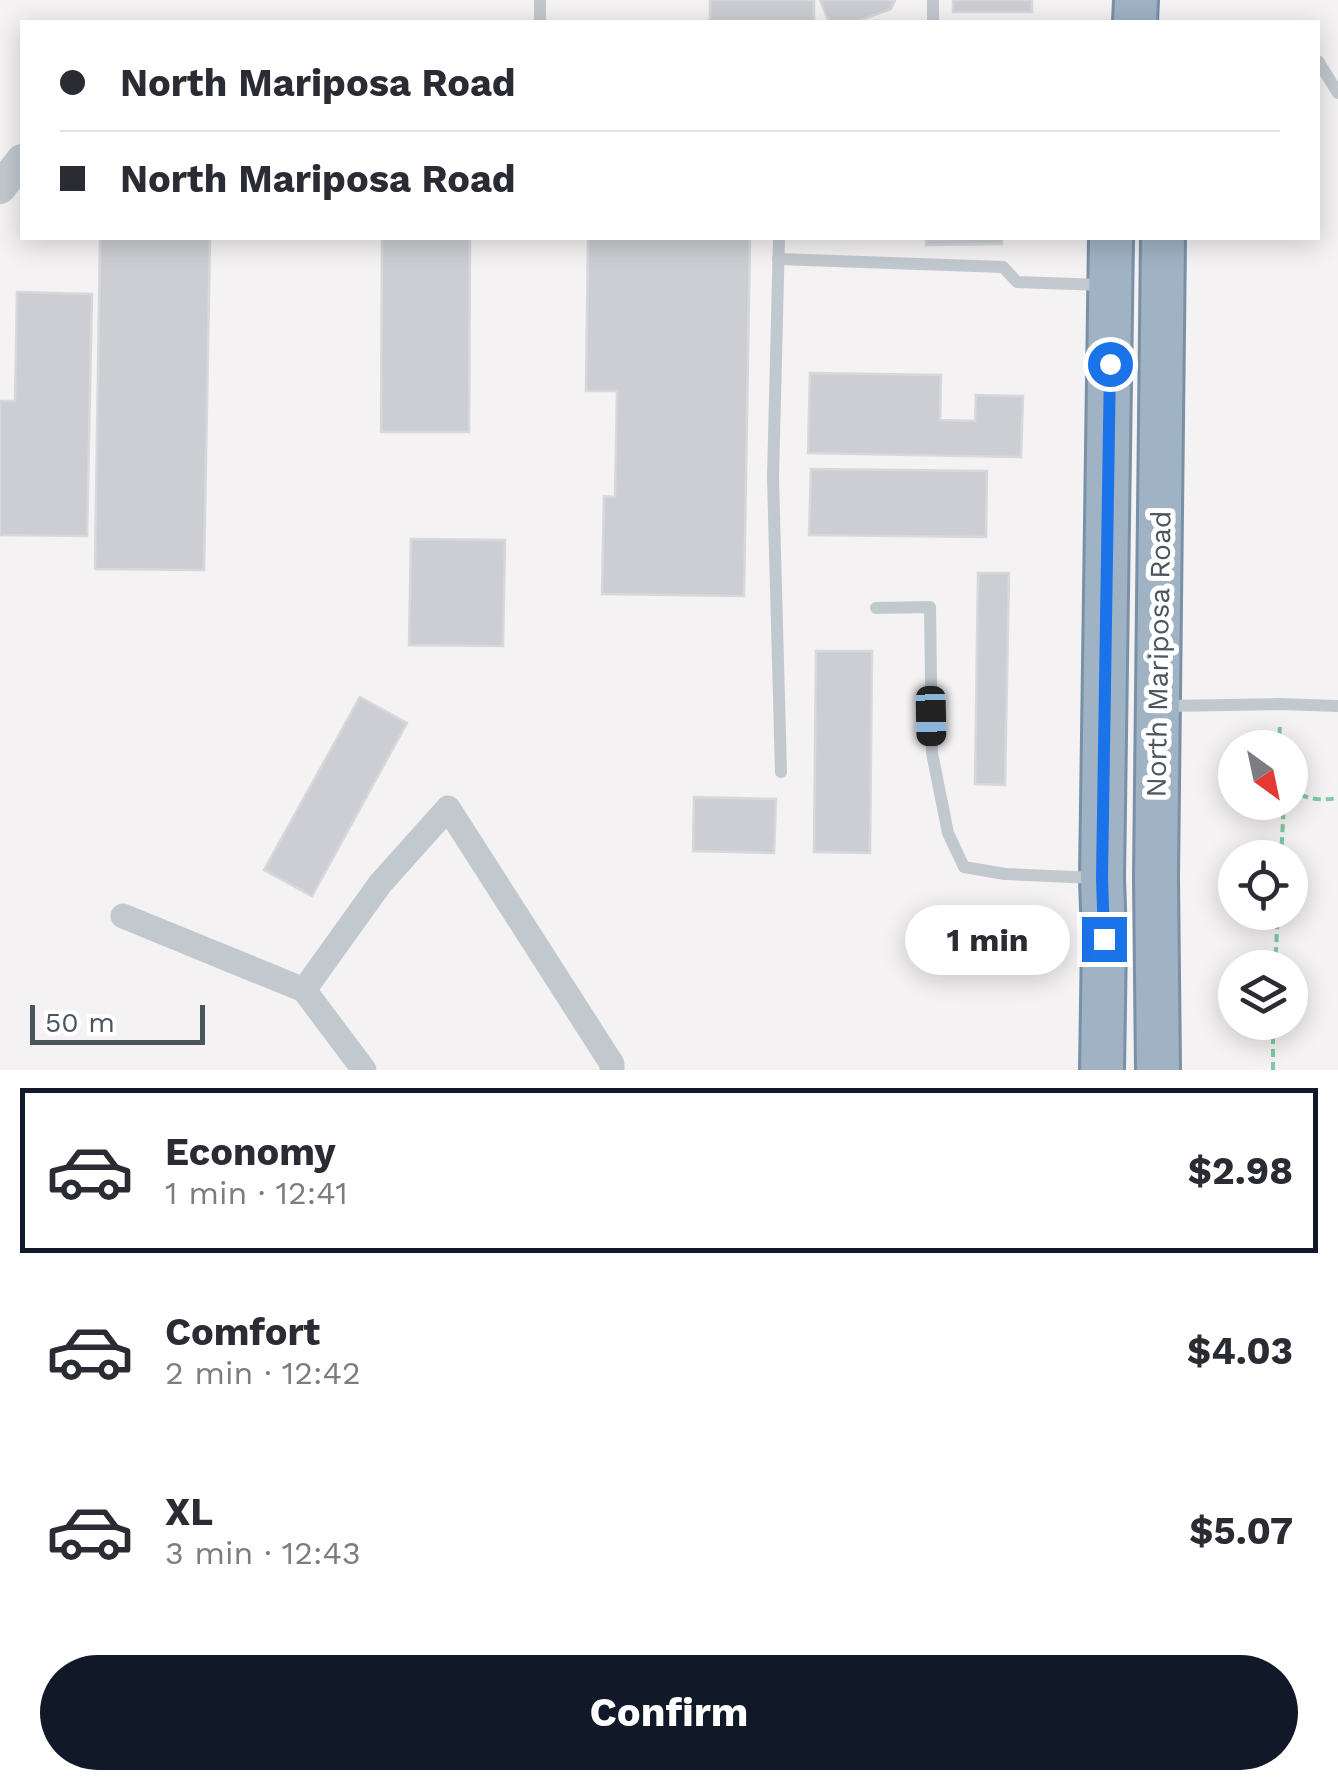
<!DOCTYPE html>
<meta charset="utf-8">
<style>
:root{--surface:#fff;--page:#f7f7f7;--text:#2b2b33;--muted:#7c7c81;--line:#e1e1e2;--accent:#111827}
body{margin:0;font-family:"Work Sans",sans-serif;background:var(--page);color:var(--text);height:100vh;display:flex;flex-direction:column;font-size:38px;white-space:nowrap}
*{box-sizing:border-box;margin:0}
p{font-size:32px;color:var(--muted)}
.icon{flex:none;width:55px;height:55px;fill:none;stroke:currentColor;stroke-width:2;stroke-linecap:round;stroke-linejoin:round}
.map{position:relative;height:1070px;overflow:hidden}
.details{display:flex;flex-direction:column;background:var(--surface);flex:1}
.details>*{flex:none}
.banner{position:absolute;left:20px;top:20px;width:1300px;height:220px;border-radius:0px;box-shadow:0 5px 25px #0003;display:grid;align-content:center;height:220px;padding:0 40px;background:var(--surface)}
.needle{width:65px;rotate:147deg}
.fabs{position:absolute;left:1218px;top:730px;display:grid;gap:20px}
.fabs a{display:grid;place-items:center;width:90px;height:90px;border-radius:50%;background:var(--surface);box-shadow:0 5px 25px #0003;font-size:50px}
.scale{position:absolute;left:30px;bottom:25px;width:175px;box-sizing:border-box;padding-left:10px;border:5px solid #4b555e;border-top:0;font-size:28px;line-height:35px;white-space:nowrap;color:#4b555e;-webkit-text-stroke:8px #fff;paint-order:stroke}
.end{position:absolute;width:45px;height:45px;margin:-22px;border:12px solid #1a73e8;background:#fff;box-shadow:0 0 0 5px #fff}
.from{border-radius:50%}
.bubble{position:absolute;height:70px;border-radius:35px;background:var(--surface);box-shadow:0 5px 25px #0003;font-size:32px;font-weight:700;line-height:70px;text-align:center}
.car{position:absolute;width:30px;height:60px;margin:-30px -15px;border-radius:12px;box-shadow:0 0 8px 2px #0007;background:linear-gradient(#222 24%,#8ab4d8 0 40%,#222 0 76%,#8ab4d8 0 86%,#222 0)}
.banner b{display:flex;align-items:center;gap:35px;height:95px;font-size:38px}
.banner b+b{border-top:2px solid var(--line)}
.banner i{width:25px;height:25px;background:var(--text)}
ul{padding:18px 0 0;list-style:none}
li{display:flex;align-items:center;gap:30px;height:165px;margin:0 20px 15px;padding:0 20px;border:5px solid transparent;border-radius:0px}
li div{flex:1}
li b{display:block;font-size:38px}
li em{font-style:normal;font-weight:700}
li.on{border-color:var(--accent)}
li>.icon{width:90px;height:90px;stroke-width:1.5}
.action{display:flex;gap:20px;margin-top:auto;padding:20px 40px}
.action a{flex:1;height:115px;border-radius:60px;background:var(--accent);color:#fff;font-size:40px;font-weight:700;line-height:115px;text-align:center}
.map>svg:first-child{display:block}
</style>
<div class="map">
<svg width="1338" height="1070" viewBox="0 0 1338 1070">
<rect width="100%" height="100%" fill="#f4f2f2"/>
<g fill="#ccced3" stroke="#d6d8dc" stroke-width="2.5">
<rect x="710" y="0" width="104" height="22"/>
<path d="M820 0H895L891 9 855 22H829Z"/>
<rect x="953" y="0" width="79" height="12"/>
<path d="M100 238H210L204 570 95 569Z"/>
<path d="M382 238H470L469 432H381Z"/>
<path d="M588 238H750L744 596 602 594 604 496 615 497 617 391H586Z"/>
<path d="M926 238H1002V244L926 245Z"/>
<path d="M17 292 92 294 87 536 0 535V401H15Z"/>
<path d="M810 373 941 375 940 420 975 421 976 395 1023 396 1021 457 808 453Z"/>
<path d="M811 469 987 471 986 537 809 535Z"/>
<path d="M411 539 505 540 503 646 409 645Z"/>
<path d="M978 573H1009L1005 785 975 784Z"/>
<path d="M816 651H872L870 853 814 852Z"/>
<path d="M360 697 407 723 312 896 264 870Z"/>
<path d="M694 797 776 799 774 853 693 851Z"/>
</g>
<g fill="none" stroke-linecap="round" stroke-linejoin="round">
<defs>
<g id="trunk">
<path d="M1135 22 1136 0"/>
<path d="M1102 1070 1104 939 1102 878 1111 238"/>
<path d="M1158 1070 1156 878 1163 238"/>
</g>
</defs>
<use href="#trunk" stroke="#7990a7" stroke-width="48"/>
<g stroke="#7fc8a3" stroke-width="4" stroke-dasharray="8 5" stroke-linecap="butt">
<path d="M1279 748 1280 722"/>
<path d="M1290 787C1304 800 1320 801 1338 798"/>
<path d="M1281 858 1284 802"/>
<path d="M1275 968 1278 912"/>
<path d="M1273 1070V1022"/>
</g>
<g stroke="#c1c9cf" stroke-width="12">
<path d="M933 0V22"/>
<path d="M540 22V0"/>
<path d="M1318 61 1338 93"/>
<path d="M779 238 773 478 781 772"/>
<path d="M778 259 1003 267 1017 282 1103 285"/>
<path d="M876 608 930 607 932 753 948 833 964 867 1005 874 1095 878"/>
<path d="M1165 706 1280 704 1338 706"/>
</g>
<g stroke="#c1c9cf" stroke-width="25">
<path d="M123 916 304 990 380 884 448 808 612 1064V1070"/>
<path d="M304 990 364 1070"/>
</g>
<path stroke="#c1c9cf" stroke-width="32" d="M0 188 22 160"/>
<use href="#trunk" stroke="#a0b3c4" stroke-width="42"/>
</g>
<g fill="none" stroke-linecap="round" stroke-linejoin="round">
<path stroke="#1a73e8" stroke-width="12" d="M1104 939 1102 878 1110 364"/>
</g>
<g text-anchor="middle" stroke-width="10" stroke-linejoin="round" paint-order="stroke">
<g font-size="28" fill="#4b555e" stroke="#fff">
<text transform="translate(1158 654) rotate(-89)" y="10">North Mariposa Road</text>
</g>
</g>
</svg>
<div class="fabs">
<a><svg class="needle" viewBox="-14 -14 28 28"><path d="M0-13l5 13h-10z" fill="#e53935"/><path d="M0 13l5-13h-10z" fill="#7c7c81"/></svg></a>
<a><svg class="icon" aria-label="locate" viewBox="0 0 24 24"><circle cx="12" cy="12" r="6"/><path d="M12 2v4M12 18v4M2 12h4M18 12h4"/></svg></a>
<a><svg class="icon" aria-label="layers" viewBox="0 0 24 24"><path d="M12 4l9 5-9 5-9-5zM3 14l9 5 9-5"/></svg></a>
</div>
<div class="scale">50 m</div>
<i class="end from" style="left:1110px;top:364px"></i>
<i class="end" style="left:1104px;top:939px"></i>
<div class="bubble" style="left:905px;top:905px;width:165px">1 min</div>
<i class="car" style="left:931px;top:716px;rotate:179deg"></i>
<div class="banner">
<b><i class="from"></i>North Mariposa Road</b>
<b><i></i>North Mariposa Road</b>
</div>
</div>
<section class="details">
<ul>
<li class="on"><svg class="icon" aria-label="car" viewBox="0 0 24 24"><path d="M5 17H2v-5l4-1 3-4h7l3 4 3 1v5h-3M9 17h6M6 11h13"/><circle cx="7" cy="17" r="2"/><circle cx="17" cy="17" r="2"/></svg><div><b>Economy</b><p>1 min · 12:41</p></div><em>$2.98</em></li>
<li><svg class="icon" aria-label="car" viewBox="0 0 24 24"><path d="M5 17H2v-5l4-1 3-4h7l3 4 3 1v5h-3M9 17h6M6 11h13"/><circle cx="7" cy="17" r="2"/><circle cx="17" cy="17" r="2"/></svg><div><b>Comfort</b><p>2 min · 12:42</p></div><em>$4.03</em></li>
<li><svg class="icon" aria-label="car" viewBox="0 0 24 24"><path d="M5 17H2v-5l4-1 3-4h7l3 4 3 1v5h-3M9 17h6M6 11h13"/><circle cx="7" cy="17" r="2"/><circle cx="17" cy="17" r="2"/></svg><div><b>XL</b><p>3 min · 12:43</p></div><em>$5.07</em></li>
</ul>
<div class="action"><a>Confirm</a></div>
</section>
